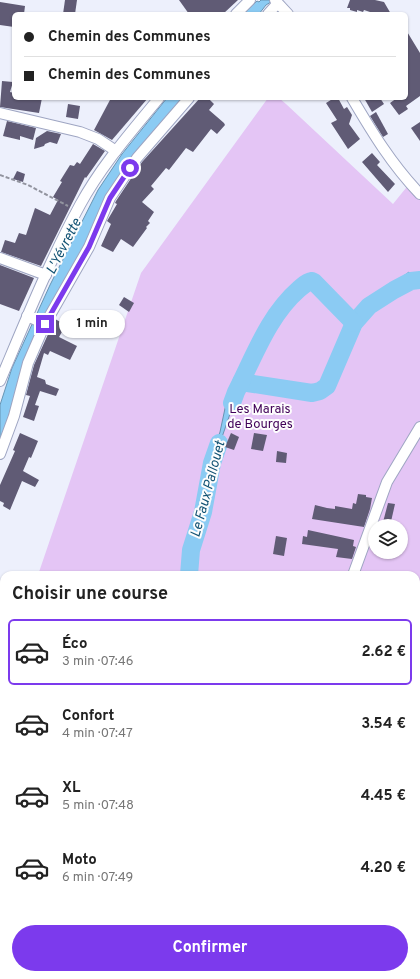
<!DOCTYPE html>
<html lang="fr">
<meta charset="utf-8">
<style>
:root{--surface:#fff;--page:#f6f6f6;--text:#222;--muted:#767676;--line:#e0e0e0;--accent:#7c3aed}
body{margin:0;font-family:Overpass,sans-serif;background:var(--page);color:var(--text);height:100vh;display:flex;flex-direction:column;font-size:15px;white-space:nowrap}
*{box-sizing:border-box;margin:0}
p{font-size:13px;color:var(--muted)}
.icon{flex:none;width:22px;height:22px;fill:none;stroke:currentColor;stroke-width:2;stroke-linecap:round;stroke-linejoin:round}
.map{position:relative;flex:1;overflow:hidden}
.side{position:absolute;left:0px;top:571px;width:420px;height:408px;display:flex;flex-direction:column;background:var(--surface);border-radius:12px 12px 0 0;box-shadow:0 1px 3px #0004}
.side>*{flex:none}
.top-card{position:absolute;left:12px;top:12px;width:396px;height:88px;border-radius:6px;box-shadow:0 1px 3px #0004;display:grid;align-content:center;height:88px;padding:0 12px;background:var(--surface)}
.fabs{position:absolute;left:368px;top:519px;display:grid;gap:8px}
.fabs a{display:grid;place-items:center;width:40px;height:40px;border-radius:50%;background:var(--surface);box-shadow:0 1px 3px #0004;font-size:20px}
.end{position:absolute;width:18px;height:18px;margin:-9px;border:5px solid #7c3aed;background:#fff;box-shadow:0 0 0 2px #fff}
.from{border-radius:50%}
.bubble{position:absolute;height:28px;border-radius:14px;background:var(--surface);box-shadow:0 1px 3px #0004;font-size:13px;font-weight:700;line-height:28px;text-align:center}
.top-card b{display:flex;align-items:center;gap:14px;height:38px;font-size:15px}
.top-card b+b{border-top:1px solid var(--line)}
.top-card i{width:10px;height:10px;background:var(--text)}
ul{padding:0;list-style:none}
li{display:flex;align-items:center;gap:12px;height:66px;margin:0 8px 6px;padding:0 4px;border:2px solid transparent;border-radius:6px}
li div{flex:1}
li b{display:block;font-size:15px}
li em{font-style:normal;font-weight:700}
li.selected{border-color:var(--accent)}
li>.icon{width:36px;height:36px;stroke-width:1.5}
h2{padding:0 12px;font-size:18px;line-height:48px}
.cta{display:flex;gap:8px;margin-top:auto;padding:8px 12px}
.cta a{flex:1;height:46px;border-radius:24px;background:var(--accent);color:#fff;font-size:16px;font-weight:700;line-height:46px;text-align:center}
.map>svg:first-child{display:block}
</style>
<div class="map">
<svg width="420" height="979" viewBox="0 0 420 979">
<rect width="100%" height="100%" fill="#edf0fc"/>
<path fill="#e4c5f5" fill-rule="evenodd" d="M268 98H279L286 104 393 204 410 183 420 194V979H0V686L4 674V975H416V575H38L141 273ZM375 526H401V552H375Z"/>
<g fill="#8bcbf3" stroke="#6794b3">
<path d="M261 0H274L266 5 259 14H243L257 1 259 2Z"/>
<path d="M167 98H182L134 155 24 362 5 429 0 440V405L12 368 50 285 98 190 122 154Z"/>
<path d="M409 272 412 279 370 304 354 323 311 279 292 294 272 319 242 379 210 472 204 512 189 555V575H184L186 546 196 517 203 491 205 472 220 432 227 399 267 322 276 308 300 284 309 277 313 276 350 317H352L363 306Z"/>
<path d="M416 960H420V975L405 978 335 979 337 975H416Z"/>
</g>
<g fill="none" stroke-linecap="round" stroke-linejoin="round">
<path stroke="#6794b3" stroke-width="3" d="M416 942 420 943"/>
<g stroke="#8bcbf3" stroke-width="18">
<path d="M241 382 312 393 320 391 327 386 354 323 369 306 394 290 411 281 420 280"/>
<path d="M232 403 236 392C254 357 268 316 299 289 303 286 306 282 312 281L314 282 354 323"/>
<path d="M189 575 191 550 203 512 212 463 219 443"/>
<path d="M0 959 4 958"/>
</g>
</g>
<g fill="#605b75">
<path d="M65 0H77L75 14H63Z"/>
<path d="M179 0H238L223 14H189Z"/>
<path d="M350 0H375L384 2 391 14H376L364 10 363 12 357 10V12L350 10V8H347Z"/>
<path d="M0 2 25 6 24 14H14V27L0 25Z"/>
<path d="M406 30 420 53V96L406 106 408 109 399 115 390 103 397 98H406Z"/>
<path d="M2 81 13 82 10 92 14 93V98H42L39 113 0 107Z"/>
<path d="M111 98H148L112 140 94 130Z"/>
<path d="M200 98H208L214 104 209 110 224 123 225 125 217 134 211 129 193 152 186 148 169 170 166 168 151 186 154 189 142 202 154 212 148 221 150 223 146 227 147 228 133 247 121 239 113 252 101 246 111 224 107 221 117 204 115 203 116 201 142 162Z"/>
<path d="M334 98H338L344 109 347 107 352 115 349 124 360 139 348 149 331 123 337 120 326 103Z"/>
<path d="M364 98H380L384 104 372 112Z"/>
<path d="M68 104 80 106 78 119 66 117Z"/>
<path d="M376 112 388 134 383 137 370 116Z"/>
<path d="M7 121 36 128 33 140 20 136V140L3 136Z"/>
<path d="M420 122V141L411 128Z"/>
<path d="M47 131 61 134 57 144 50 142 45 144 44 146 34 149 36 138Z"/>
<path d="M93 144 105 151 86 178 85 177 41 266 1 252 5 240 15 243 19 233 26 235 35 208 50 215 58 200 53 197 62 182 60 181 70 165 74 166 77 162 80 164Z"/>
<path d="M372 153 380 162 377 165 395 184 388 192 362 162Z"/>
<path d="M17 171 25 174 23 182 13 179Z"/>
<path d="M0 265 34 278 19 311 0 304Z"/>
<path d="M124 297 134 303 129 312 119 305Z"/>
<path d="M55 319 66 325 59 337 77 346 70 360 50 351 48 355 44 353 37 377 45 380 46 384 59 389 56 396 40 391 35 405 39 406 34 421 23 417 30 396 26 395 34 365Z"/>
<path d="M20 433 38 441 31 458 29 457 23 471 39 480 35 487 22 481 10 510 3 506 4 503 0 501V485L15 451 13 450Z"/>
<path d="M231 433 239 437 234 450 225 447Z"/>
<path d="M254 433 267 435 263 451 251 449Z"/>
<path d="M277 451 287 453 286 463 276 462Z"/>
<path d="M358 494 366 495V497L372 498 370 509 364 527 312 519 315 505 327 508 335 509V506L352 509 353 503 356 504Z"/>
<path d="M388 503 395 504 390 526H382Z"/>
<path d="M308 530 354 540 353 546 356 547 352 559 336 557 338 549 302 544 303 536 307 537Z"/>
<path d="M276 536 287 538 284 556 273 554Z"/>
</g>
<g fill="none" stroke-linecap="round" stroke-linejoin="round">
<defs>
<g id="street">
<path d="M275 0 288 14"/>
<path d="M236 14 250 0"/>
<path d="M268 14 277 4"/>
<path d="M352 98C372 132 392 165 420 194"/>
<path d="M0 113 80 132 98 139 116 151"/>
<path d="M0 258 46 275"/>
<path d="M27 316 45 324"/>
<path d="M0 381C25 322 49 262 80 205 101 166 131 132 159 98"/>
<path d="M0 454 14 416 28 363 45 324 89 247 110 198 137 158 189 98"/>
<path d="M353 575 387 482 420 427"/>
<path d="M150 979 156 975"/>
</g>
</defs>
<use href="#street" stroke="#9ea5c2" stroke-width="12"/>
<path stroke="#92949f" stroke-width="2" stroke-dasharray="4 2" stroke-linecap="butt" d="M0 175 28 185 68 206"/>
<use href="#street" stroke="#fff" stroke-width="10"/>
</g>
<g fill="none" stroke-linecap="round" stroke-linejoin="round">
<path stroke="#7c3aed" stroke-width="5" d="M45 324 89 247 110 198 130 168"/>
</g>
<g text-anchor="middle" stroke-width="4" stroke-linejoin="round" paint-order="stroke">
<g font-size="13" fill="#400158" stroke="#fdfdfd">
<text x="260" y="413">Les Marais<tspan x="260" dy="15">de Bourges</tspan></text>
</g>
<g font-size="14" font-style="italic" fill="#115273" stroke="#fdfdfd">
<text transform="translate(63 246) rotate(-63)" y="5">L'Yévrette</text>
<text transform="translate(207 489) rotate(-75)" y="5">Le Faux Pallouet</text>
</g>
</g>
</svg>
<div class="fabs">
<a><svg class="icon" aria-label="layers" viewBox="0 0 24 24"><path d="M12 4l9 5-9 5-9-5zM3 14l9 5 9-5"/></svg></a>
</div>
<i class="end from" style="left:130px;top:168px"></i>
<i class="end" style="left:45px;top:324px"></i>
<div class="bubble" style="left:59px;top:310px;width:66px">1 min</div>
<div class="top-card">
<b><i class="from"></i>Chemin des Communes</b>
<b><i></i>Chemin des Communes</b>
</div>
<section class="side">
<h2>Choisir une course</h2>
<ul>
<li class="selected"><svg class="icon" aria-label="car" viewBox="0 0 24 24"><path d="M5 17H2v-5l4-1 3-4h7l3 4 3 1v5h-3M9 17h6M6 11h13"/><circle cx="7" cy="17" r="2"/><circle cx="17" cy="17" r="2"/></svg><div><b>Éco</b><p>3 min · 07:46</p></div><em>2.62 €</em></li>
<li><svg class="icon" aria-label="car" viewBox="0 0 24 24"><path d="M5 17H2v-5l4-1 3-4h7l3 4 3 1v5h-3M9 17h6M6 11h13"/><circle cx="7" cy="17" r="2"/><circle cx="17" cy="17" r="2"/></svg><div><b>Confort</b><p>4 min · 07:47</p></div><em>3.54 €</em></li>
<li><svg class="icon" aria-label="car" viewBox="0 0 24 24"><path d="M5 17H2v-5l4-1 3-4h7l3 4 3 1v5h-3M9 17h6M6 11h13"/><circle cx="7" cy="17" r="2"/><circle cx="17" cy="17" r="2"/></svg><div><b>XL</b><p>5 min · 07:48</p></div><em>4.45 €</em></li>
<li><svg class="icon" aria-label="car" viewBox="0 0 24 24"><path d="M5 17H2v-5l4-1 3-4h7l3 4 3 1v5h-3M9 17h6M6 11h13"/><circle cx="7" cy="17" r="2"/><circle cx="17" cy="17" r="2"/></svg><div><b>Moto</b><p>6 min · 07:49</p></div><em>4.20 €</em></li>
</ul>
<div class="cta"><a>Confirmer</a></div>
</section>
</div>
